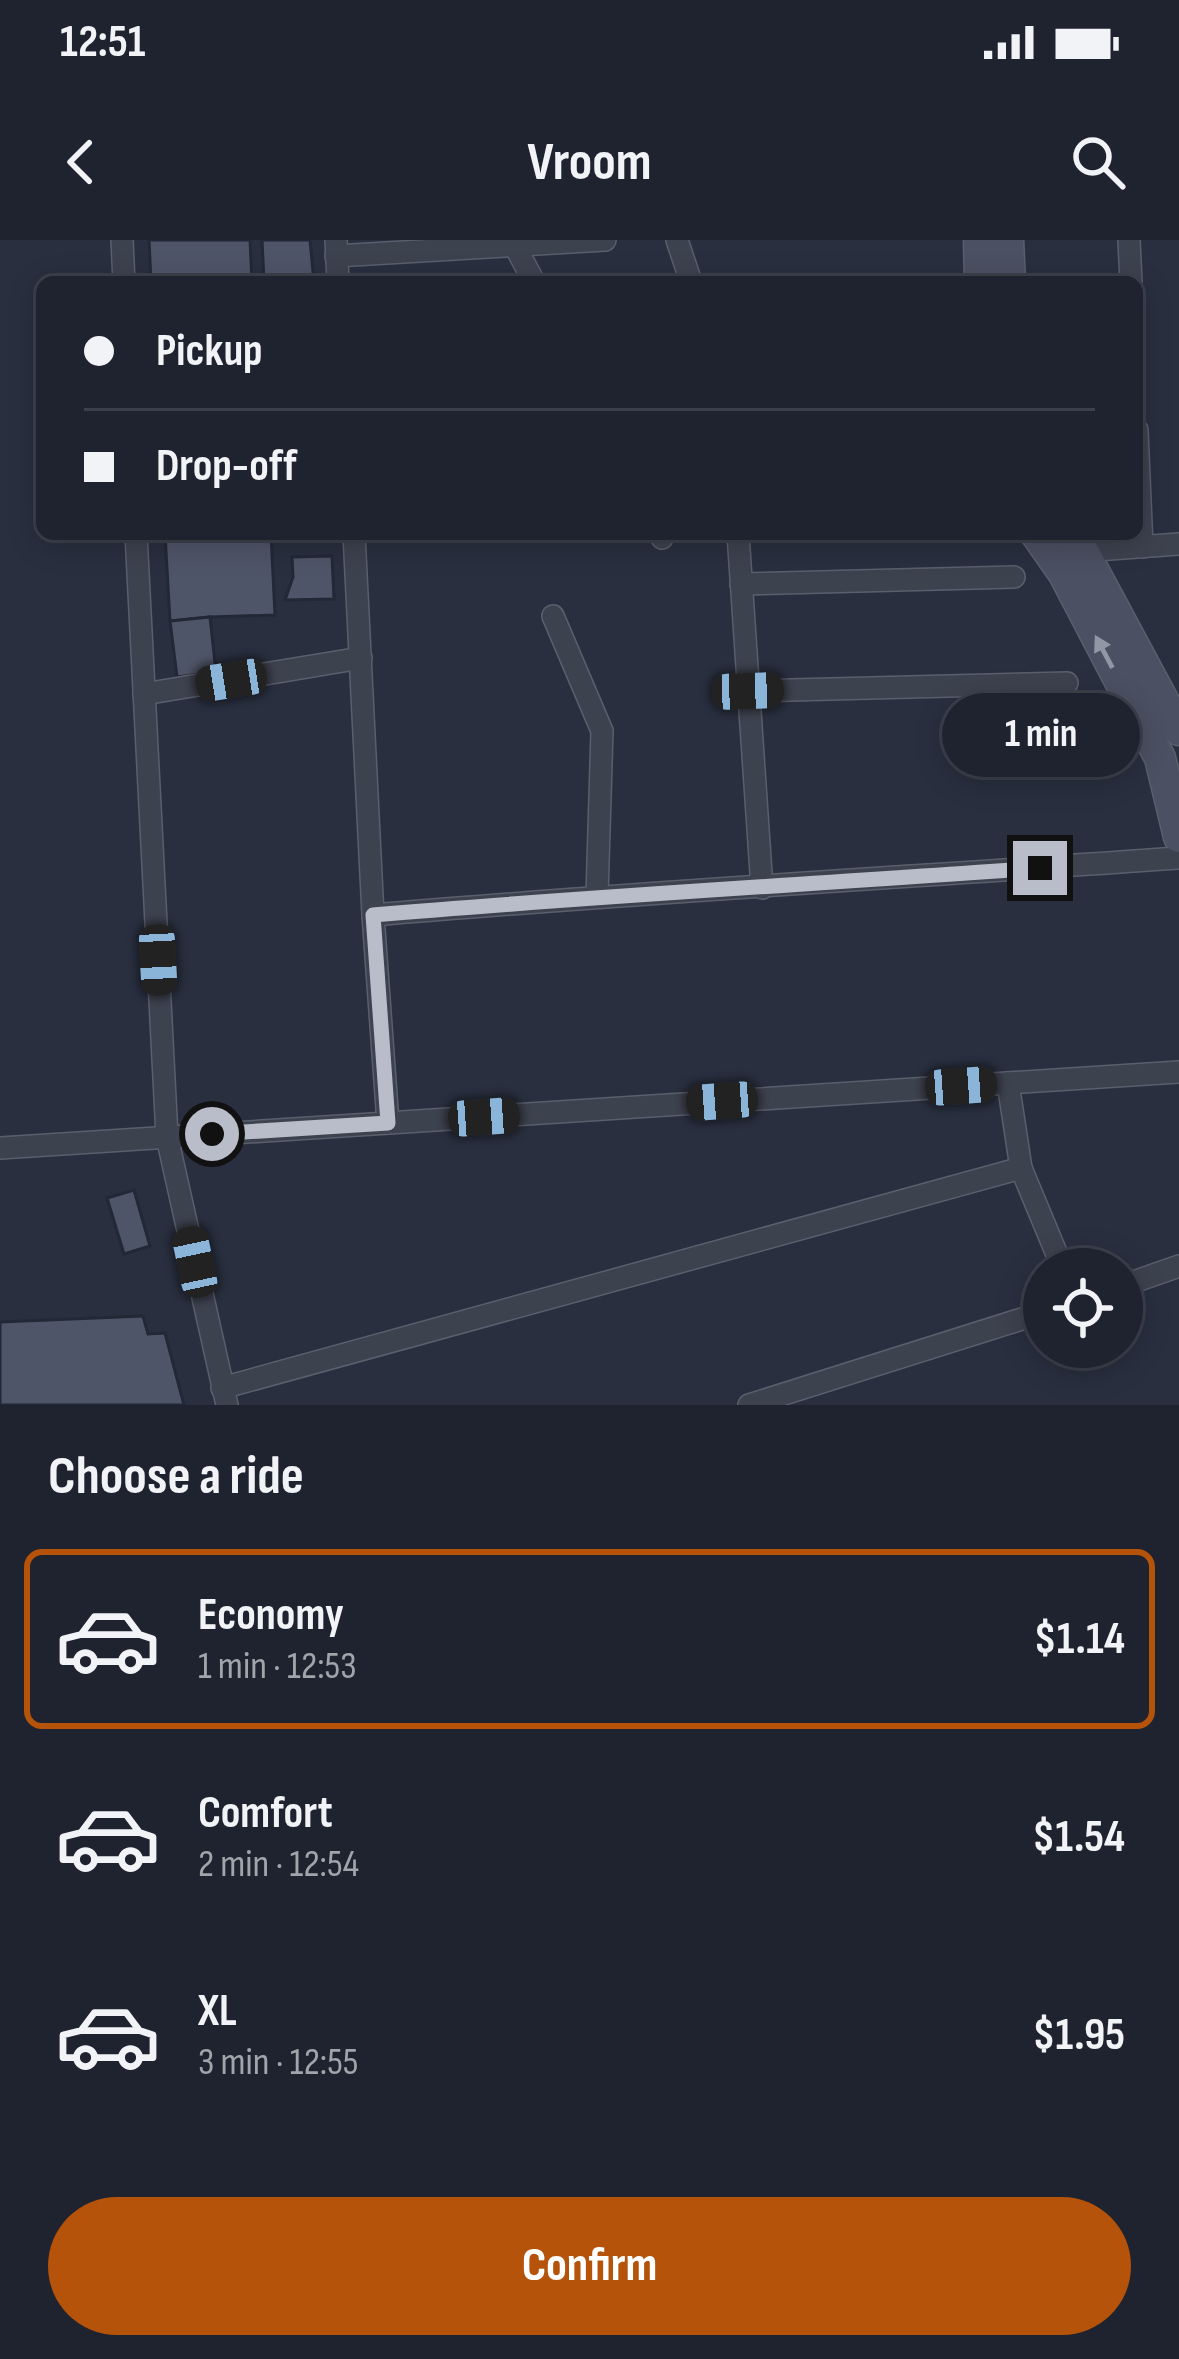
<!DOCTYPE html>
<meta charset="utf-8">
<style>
:root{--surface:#1f232f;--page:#2c2f3b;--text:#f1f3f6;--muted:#a1a4aa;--line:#3c404b;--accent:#b45309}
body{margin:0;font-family:"Sofia Sans Condensed",sans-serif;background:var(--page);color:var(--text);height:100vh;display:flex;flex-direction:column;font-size:45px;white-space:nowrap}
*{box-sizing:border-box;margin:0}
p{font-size:39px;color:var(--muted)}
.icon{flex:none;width:66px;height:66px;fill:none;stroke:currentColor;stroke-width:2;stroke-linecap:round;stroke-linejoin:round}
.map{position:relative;height:1165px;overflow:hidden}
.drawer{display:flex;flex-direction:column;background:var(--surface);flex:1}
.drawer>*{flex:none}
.top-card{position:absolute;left:36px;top:36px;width:1107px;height:264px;border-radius:18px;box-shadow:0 6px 30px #0003,0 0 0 3px var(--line);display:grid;align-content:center;height:264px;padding:0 48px;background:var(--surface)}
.buttons{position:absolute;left:1023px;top:1008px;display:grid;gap:24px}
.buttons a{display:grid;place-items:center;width:120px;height:120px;border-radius:50%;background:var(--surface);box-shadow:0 6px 30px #0003,0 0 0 3px var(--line);font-size:60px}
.end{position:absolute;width:54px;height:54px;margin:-27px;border:15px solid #b9bdca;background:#111;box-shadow:0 0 0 6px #111}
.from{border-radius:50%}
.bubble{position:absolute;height:84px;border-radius:42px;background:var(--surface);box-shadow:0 6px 30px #0003,0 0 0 3px var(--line);font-size:39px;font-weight:700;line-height:84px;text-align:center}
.car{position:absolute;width:36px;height:72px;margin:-36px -18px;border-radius:15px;box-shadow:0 0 9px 3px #0007;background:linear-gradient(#222 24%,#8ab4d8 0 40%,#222 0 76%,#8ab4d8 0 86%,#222 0)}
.top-card b{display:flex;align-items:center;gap:42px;height:114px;font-size:45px}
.top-card b+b{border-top:3px solid var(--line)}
.top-card i{width:30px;height:30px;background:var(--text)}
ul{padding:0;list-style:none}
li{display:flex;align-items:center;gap:36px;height:180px;margin:0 24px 18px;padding:0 24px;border:6px solid transparent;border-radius:18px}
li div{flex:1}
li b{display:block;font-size:45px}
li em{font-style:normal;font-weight:700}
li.on{border-color:var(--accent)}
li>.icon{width:108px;height:108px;stroke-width:1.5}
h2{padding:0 48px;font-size:54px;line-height:144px}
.cta{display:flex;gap:24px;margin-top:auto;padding:24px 48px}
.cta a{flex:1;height:138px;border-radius:72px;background:var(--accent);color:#fff;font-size:48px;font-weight:700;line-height:138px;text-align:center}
.status{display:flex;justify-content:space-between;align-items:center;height:84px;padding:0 60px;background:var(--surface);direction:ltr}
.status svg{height:33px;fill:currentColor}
header{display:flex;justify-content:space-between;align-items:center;height:156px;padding:0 48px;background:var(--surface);font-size:54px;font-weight:700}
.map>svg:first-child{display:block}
</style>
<div class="status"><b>12:51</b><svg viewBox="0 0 49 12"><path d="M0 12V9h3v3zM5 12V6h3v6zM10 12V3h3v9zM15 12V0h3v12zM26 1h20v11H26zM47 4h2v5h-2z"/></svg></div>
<header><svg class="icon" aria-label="back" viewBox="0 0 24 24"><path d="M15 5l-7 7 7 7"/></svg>Vroom<svg class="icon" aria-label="search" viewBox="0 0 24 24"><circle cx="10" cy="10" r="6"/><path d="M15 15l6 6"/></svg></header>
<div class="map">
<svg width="1179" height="1165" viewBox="0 0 1179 1165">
<rect width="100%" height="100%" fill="#292f3f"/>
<g fill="#4f5568" stroke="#232837" stroke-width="3">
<path d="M149 0H250L252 42H151Z"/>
<path d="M262 0H310L314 42H264Z"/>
<path d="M165 294H271L275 375 210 377 170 381Z"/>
<path d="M332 316 334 359 285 360 293 337 292 317Z"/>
<path d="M210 377 216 432 177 437 170 381Z"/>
<path d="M134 950 150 1006 124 1014 107 958Z"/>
<path d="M143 1076 148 1094 165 1093 184 1165H0V1082Z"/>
</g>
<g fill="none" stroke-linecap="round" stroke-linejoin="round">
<defs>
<g id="street">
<path d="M122 0 124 42"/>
<path d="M336 0 338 42"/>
<path d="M677 0 691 42"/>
<path d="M1129 0 1131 42"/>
<path d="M515 6 534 42"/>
<path d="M336 16 605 0"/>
<path d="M1137 190 1142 307"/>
<path d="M136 294 167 897 227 1165"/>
<path d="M354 294 373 675 388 883"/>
<path d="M660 294 662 298"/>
<path d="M738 294 762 648"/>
<path d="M1083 311 1179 304"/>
<path d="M741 344 1014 337"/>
<path d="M553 376 602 491 597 656"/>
<path d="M748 451 1067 443"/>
<path d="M144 454 361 418"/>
<path d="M373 675C641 652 910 637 1179 618"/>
<path d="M1008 843 1021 928 1063 1029"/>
<path d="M0 908 1179 832"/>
<path d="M1122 1046 1179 1026"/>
<path d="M222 1148 1021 928"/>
<path d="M749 1165 1044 1072"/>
</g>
<g id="secondary">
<path d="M979 0 980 42"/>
<path d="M1008 0 1010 42"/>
<path d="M1036 294 1064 334 1160 518 1179 597"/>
<path d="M1069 294 1083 311 1179 490"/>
</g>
</defs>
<use href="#street" stroke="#5a5f6d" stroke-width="24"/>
<use href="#secondary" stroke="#5a5f6d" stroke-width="33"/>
<use href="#street" stroke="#3d424f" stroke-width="21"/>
<use href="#secondary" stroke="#4b5062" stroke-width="30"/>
</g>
<defs><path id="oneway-solid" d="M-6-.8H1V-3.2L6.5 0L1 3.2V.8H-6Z" transform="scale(3)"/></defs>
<use fill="#9297a6" href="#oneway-solid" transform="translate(1104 412) rotate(-118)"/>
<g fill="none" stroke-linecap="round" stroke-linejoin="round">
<path stroke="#b9bdca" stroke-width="15" d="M212 894 388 883 373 675C595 656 818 644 1040 628"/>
</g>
</svg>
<div class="buttons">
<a><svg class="icon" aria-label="locate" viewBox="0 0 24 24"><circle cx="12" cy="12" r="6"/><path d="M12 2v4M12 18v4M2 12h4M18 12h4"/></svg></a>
</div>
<i class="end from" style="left:212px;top:894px"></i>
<i class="end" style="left:1040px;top:628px"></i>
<div class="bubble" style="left:942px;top:453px;width:198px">1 min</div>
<i class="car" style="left:231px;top:440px;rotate:261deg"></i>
<i class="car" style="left:748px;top:451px;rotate:88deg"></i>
<i class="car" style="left:158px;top:720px;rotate:177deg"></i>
<i class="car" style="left:961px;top:846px;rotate:86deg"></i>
<i class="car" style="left:722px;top:861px;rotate:266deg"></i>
<i class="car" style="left:484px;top:877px;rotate:86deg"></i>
<i class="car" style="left:195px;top:1022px;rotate:348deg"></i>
<div class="top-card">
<b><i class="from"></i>Pickup</b>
<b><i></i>Drop-off</b>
</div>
</div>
<section class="drawer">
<h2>Choose a ride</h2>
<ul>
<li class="on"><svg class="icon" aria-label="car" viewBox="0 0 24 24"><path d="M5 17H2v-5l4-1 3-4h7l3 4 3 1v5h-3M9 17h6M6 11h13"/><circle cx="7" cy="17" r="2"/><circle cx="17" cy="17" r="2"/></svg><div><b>Economy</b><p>1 min · 12:53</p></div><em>$1.14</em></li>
<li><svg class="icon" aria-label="car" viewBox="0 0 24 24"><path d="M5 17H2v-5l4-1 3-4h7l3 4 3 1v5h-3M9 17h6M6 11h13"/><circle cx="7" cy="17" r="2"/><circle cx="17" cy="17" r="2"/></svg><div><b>Comfort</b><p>2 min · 12:54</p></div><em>$1.54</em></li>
<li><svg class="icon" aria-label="car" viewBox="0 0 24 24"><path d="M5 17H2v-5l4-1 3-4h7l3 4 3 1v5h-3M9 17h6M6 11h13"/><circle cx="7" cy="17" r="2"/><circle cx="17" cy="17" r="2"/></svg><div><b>XL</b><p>3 min · 12:55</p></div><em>$1.95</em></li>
</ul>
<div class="cta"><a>Confirm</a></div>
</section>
